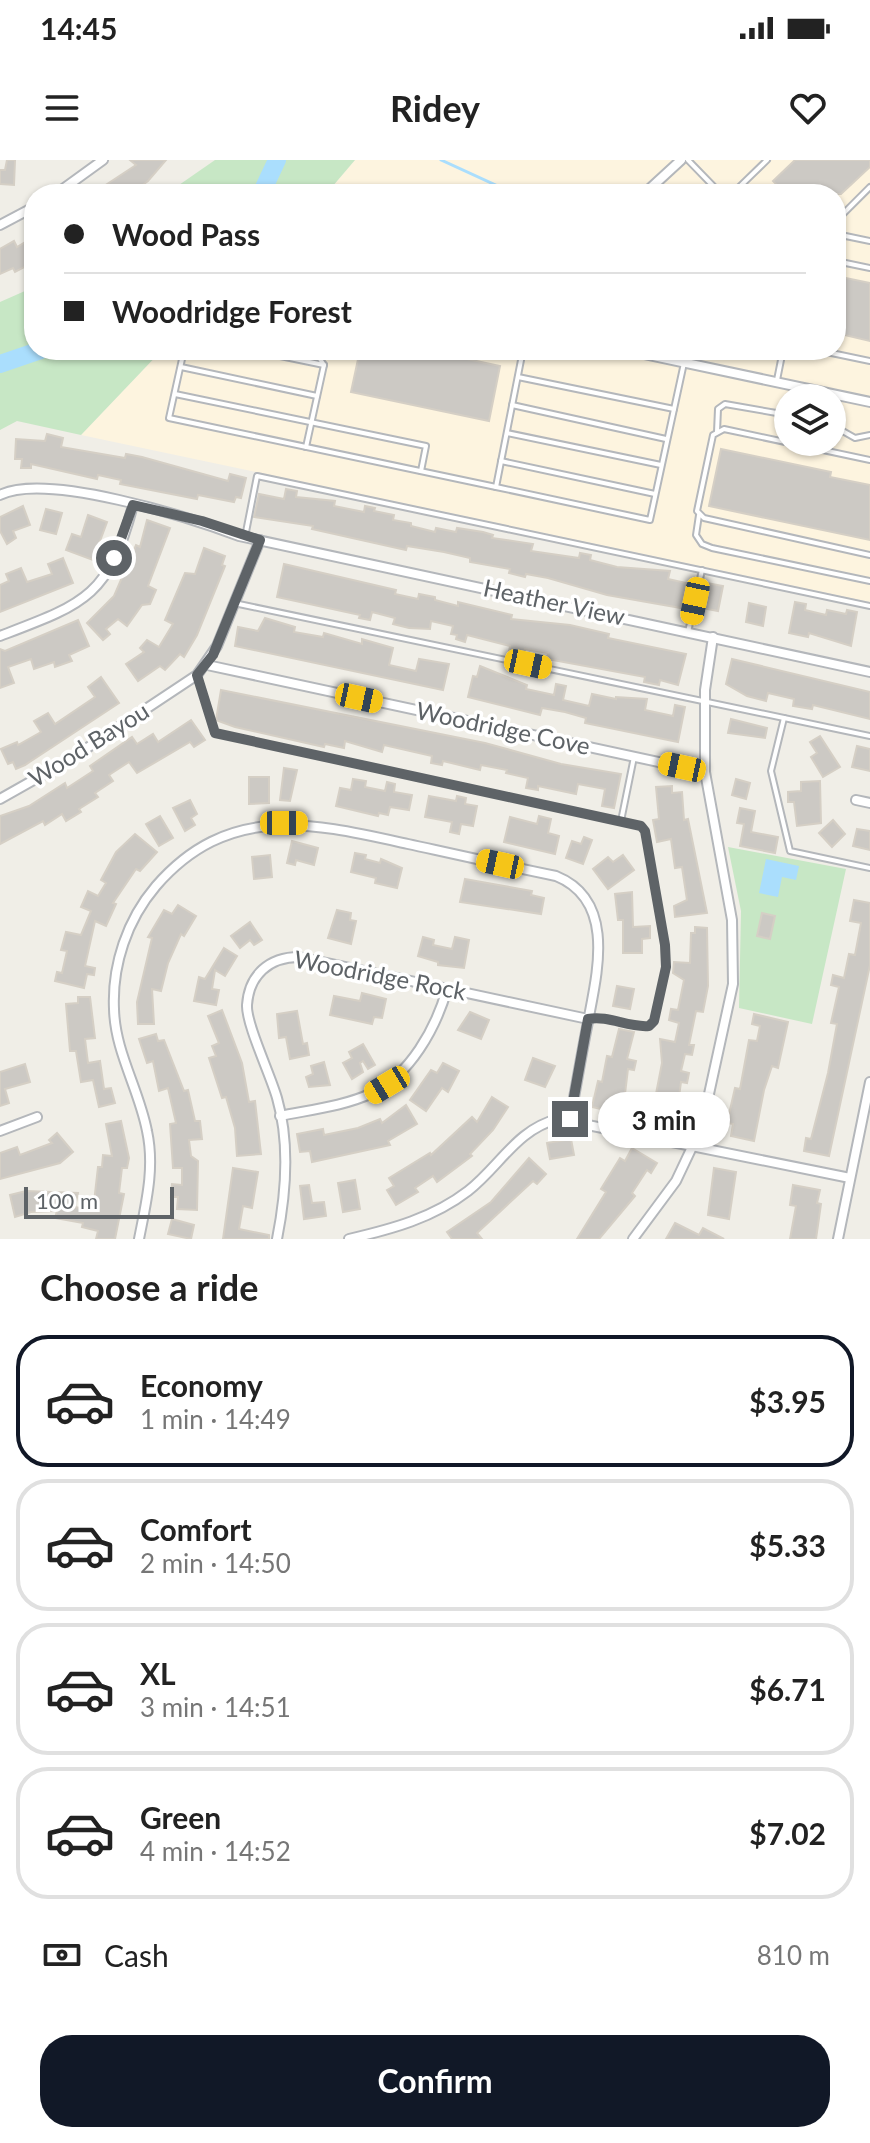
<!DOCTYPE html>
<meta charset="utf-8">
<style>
:root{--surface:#fff;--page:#f2f2f2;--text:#222;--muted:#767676;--line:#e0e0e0;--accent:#111827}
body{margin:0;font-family:Lato,sans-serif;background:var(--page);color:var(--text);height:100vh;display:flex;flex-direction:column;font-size:30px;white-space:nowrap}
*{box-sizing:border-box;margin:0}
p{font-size:26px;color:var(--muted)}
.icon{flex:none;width:44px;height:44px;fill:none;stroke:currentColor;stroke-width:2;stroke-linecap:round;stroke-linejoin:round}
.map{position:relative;height:1079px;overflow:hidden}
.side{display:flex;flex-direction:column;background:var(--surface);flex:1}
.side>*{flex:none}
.guide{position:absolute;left:24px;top:24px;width:822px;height:176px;border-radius:32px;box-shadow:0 2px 6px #0004;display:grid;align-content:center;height:176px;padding:0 40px;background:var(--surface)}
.tools{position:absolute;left:774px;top:224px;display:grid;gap:16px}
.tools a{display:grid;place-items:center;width:72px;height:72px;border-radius:50%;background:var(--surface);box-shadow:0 2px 6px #0004;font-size:40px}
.scale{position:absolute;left:24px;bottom:20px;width:150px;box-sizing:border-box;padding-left:8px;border:4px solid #5e6367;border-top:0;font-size:22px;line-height:28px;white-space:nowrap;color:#5e6367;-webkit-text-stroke:6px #fff;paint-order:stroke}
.end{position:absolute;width:36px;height:36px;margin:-18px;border:10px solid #5e6367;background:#fff;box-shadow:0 0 0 4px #fff}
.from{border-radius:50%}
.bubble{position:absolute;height:56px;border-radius:28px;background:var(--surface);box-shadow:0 2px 6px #0004;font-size:26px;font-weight:700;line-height:56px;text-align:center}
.car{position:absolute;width:24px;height:48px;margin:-24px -12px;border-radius:10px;box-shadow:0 0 6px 2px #0007;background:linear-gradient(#f5c518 24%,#345 0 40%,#f5c518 0 76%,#345 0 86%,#f5c518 0)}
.guide b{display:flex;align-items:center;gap:28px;height:76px;font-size:30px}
.guide b+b{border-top:2px solid var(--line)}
.guide i{width:20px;height:20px;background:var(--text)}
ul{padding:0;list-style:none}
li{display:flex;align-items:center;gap:24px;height:132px;margin:0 16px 12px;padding:0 24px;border:4px solid var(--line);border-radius:32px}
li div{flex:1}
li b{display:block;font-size:30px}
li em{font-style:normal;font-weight:700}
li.selected{border-color:var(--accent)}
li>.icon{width:72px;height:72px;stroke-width:1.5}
h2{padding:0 40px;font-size:36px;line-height:96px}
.pay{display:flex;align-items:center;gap:20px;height:88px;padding:0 40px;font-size:30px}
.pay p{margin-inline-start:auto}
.action{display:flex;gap:16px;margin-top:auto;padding:16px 40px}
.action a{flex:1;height:92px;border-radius:32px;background:var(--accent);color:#fff;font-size:32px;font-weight:700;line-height:92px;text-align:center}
.status{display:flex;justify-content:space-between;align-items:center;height:56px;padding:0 40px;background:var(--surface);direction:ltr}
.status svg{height:22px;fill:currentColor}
header{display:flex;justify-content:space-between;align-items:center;height:104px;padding:0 40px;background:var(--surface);font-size:36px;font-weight:700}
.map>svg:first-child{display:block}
</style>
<div class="status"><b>14:45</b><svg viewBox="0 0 49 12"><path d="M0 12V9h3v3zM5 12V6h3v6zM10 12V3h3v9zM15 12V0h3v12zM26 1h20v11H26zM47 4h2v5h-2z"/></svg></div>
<header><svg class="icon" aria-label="menu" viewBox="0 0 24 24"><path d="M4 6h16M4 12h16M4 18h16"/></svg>Ridey<svg class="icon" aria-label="heart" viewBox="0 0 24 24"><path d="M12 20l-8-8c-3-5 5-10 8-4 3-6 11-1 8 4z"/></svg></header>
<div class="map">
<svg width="870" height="1079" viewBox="0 0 870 1079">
<rect width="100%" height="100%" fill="#f0eee7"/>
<path fill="#fdf4df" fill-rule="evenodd" d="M355 0H870V442L81 275 162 190H836V34H326ZM788 238H832V282H788Z"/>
<g fill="#c7e7c5">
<path d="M215 0H355L326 34H166Z"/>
<path d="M34 127V190H162L81 275 17 261 0 270V142Z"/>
<path d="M728 687 846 709 812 864 739 848 741 751Z"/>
</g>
<path fill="#aadefd" d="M766 699 799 706 796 720 782 717 778 737 759 733Z"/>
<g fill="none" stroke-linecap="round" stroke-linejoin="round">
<path stroke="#aadefd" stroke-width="3" d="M441 0 515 34"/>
<g stroke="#aadefd" stroke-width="18">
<path d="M261 34 277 0"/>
<path d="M0 204 41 190"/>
</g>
</g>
<g fill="#ccc9c4" stroke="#d5cfc5" stroke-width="2">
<path d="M7 0H15L14 25 0 24V10H5Z"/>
<path d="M130 0H166L148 21 130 34H92L136 5Z"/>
<path d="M795 0H870V7L841 34H786L773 21Z"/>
<path d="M14 81 17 87 27 81 34 102 15 112 13 108 0 114V89Z"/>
<path d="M836 116 870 123V181L836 173Z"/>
<path d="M360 190H460L458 197 500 206 489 261 351 232Z"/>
<path d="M47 274 63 278 61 287 125 298 126 294 142 297 228 321 230 314 246 318 241 338 236 337 234 342 198 335 197 339 120 324 121 320 98 315 97 319 31 304V308H21L22 299H15L16 279 45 281Z"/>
<path d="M721 289 831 312 830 317 870 325V380L709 346Z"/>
<path d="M286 329 297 331 296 337 335 341 334 346 364 352 365 346 375 348 374 351 394 355 393 360 411 363V366L435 372 436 368 456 372 457 368 483 372 493 375 492 378 533 384 531 391 579 398 580 393 591 395 590 400 617 407 670 411 668 419 686 423 681 448 607 435 548 418 526 414 525 417 509 413 510 409 470 402V398L444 392 407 386 406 390 312 369 313 366 254 357 259 334 284 339Z"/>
<path d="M23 346 30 365 13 371 16 378 7 384 0 371V357Z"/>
<path d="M46 349 62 353 56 374 40 370Z"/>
<path d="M88 355 107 362 93 400 66 390 72 374 81 377Z"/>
<path d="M147 360 170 368 148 426 156 430 150 444 142 445 127 466 118 459 106 469 110 474 103 480 87 463 114 436 136 385 140 387Z"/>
<path d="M204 388 225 396 222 405 225 406 197 475 184 497 180 494 165 510 160 506 138 521 126 504 144 492 140 488 147 480 159 487 173 464 165 460 185 413 195 414Z"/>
<path d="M63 398 73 423 0 452V425L9 421 6 414 21 408 27 422 52 414 48 404Z"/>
<path d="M284 404 396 430 395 434 418 439 419 434 435 437V440L458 446V442L512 455 511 459 570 465 609 474 608 478 686 494 678 525 660 520 659 525 644 522 645 517 547 499 548 493 525 489 524 495 509 492 510 486 467 475 465 482 456 479 457 475 451 474 453 466 431 461 430 469 409 468 393 464 395 458 372 452 370 460 359 458 360 455 277 437Z"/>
<path d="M707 423 723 426 718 451 702 448Z"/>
<path d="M795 442 806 444 805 450 826 455 827 450 846 454 847 450 857 452 851 486 809 473 808 477 789 473Z"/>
<path d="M749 443 766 447 763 466 746 462Z"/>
<path d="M265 458 295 467 294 472 323 477 324 473 362 484V479L393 488 389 505 416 511 419 499 449 504 443 530 235 486 238 467 258 471Z"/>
<path d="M78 460 89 486 69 495 72 501 55 507 54 502 34 509 31 499 8 507 14 523 0 528V489L5 491Z"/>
<path d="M732 499 870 532V559L813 545 812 549 793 546 794 539 768 533 766 541 747 536 726 524Z"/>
<path d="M480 506 527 525 526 529 554 535 556 524 566 526 563 540 589 546 592 534 616 539V537L647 539 645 550 673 556 675 545 685 547 678 582 585 563 586 558 565 552 542 548 540 555 468 537 473 516 477 517Z"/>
<path d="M101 517 119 543 25 605 16 609 13 602 8 604 1 589 17 582 18 585 41 572 34 561 48 553 55 564 95 537 88 527Z"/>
<path d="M221 530 485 583 561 604 621 614 614 648 602 646 605 629 578 624 576 634 538 626V630L526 628 528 618 506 613 507 610 481 605 480 610 443 601 442 605 431 603 432 596 384 585 382 592 345 581 344 588 325 584 324 587 235 567 216 560Z"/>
<path d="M731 559 767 568 765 578 728 573Z"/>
<path d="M191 560 205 580 194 587 190 582 137 613 129 602 109 615 113 621 95 633 98 637 79 649 81 652 66 661 62 654 45 665 43 661 0 684V656L29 646 65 623 67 628 93 611 90 606 132 577 137 584 153 574 158 582Z"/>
<path d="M820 576 840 607 823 617 811 597 817 593 810 582Z"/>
<path d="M857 586 870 589V611L852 607Z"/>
<path d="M284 608 297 610 290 641 280 640Z"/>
<path d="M249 617H269V643L249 644Z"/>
<path d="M353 619 366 621 365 627 385 631 387 622 395 624 394 632 412 635 409 650 390 647 388 655 379 653 378 656 336 646 340 628 351 630Z"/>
<path d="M736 619 750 623 746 639 732 635Z"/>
<path d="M820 621 821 663 797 666 794 642H788V632L801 631V622Z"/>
<path d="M672 626V633L682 632 684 660 688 659 707 753 675 757 674 746 687 740 682 707 675 708 671 679 657 682 653 660 659 659 656 627Z"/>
<path d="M429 636 456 641 457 636 466 638 465 644 477 646 473 666 461 664 459 674 450 672 452 662 425 657Z"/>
<path d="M190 640 197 654 191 658 195 665 185 671 173 648Z"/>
<path d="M740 648 755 651 751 672 778 677 775 693 740 686 744 664 737 663Z"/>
<path d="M160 656 173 678 159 686 146 664Z"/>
<path d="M539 656 551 659 548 673 559 676 555 694 504 682 510 657 537 664Z"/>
<path d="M833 660 845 674 832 687 819 673Z"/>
<path d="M857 669 870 671V690L853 686Z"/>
<path d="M135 674 157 692 140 711 136 709 113 743 116 744 106 766 95 761 85 806 95 808 94 815 87 814 84 828 55 821 57 812 62 813 67 791 61 790 66 772 81 775 91 751 81 747 88 731 98 736 106 723 101 720 116 692Z"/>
<path d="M584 677 592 680 583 704 566 698 572 681 581 684Z"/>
<path d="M292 681 318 688 314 705 296 700 295 705 287 703Z"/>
<path d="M355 693 366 695 365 699 380 703 381 699 402 708 397 728 375 723 376 718 351 712Z"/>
<path d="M270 695 272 717 254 719 252 697Z"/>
<path d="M623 695 634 710 608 729 593 709 608 697 613 702Z"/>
<path d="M465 719 532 731 531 735 544 738 541 754 460 742Z"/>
<path d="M632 732 633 767 650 766V778L642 779V793H623V760H618L615 734Z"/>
<path d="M854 740 870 743V805L829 996 804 991 806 978 811 979 828 913 837 864 831 863 839 827 831 825 833 815 844 818 849 794 855 795 861 763 850 761Z"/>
<path d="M178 745 196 756 184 776 181 774 168 803 161 831 152 829 154 864H138L137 842 152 778 148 777 164 750 172 754Z"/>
<path d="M337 750 351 753 350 760 356 761 351 784 328 778Z"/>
<path d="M762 753 775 756 770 779 757 776Z"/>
<path d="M250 762 262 780 254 785 250 780 240 788 231 776Z"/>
<path d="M695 767 707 768 708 826 703 852 696 851 689 885H694L692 895 685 894 681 911 689 913 687 923 681 922 676 958 648 951 651 938 655 939 662 903 660 879 675 882 679 863 669 860 671 849 678 850 684 820 673 813 674 802 690 803 691 773H695Z"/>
<path d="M423 777 434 780 433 785 452 789 455 777 469 780 464 808 438 805V802L418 796Z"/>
<path d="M224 788 237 796 225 816 215 810 212 829 219 830 216 845 194 841 199 817 205 819Z"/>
<path d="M617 826 634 829 630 849 613 846Z"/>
<path d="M362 833 386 839 382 858 374 857 372 864 330 855 334 836 360 841Z"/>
<path d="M78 837H90L95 878 85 879 88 903 100 901 104 929 111 928 115 943 99 947 93 920 81 922 76 891H70L66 844 78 843Z"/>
<path d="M222 850 242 903 249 942 255 941 261 994 237 996 235 968 226 937 222 938 209 898 216 896 212 886 219 883 208 856Z"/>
<path d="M297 851 303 884 307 883 309 895 290 899 286 877 279 878 277 854Z"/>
<path d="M470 852 489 860 481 879 458 870Z"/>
<path d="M754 854 788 862 778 908 772 906 764 930 754 981 731 976 733 964 727 963 735 928 740 929 749 880 757 881 760 866 752 864Z"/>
<path d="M619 869 634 872 627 899 636 901 634 910 628 909 624 942 613 940 610 951 592 947 598 921 602 922 607 896 612 897Z"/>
<path d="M156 874 158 881 164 880 184 931 188 930 195 961H200L202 979 189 980 191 996 198 1001 197 1050 177 1049 178 1037H171L172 1024 182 1025V1008H173L170 964 176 963 168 928 159 931 153 901 147 903 139 879Z"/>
<path d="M363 884 375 905 368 909 363 901 360 903 363 912 352 919 343 903 352 898 349 892Z"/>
<path d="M533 898 555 906 545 927 525 920Z"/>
<path d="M324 902 330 925 309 927 306 917 313 914 311 906Z"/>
<path d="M443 903 459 911 448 932 442 928 426 951 410 940 431 910 437 913Z"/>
<path d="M25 904 30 922 5 929 9 943 0 946V912Z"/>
<path d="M492 937 508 947 493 970 470 994 472 996 437 1022 433 1016 415 1028 418 1032 396 1045 387 1030 394 1026 389 1018 430 993 431 995 472 957 477 962Z"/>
<path d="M406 945 417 964 388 981 390 985 312 1002 310 991 300 992 297 974 323 969 324 975 358 968 380 959 382 963Z"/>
<path d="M121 961 129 998 127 1008H122L119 1033 124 1034 115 1079H96L98 1071 82 1067 83 1063 55 1058 57 1051 31 1052 15 1057 10 1035 26 1031 78 1033 75 1047 93 1051 98 1007H102L103 995 112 996 106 964Z"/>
<path d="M57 973 73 992 60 1003 0 1019V993L17 987 20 995 52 983 49 980Z"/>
<path d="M571 979 574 995 550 999 547 983Z"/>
<path d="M632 988 657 1003 651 1013 647 1010 632 1033 635 1036 599 1079H577L606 1032 601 1029 620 998 625 1001Z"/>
<path d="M529 998 546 1014 537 1024 533 1021 477 1073 482 1079H452L447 1072 491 1042Z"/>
<path d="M233 1008 258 1012 252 1048 243 1046 239 1069 269 1075V1079H223Z"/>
<path d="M714 1008 736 1012 729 1059 708 1055Z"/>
<path d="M355 1020 360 1049 343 1052 338 1023Z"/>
<path d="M309 1025 312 1043 324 1042 326 1056 304 1059 300 1026Z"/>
<path d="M793 1025 820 1030 817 1043 821 1044 816 1079H790L796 1046 790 1045Z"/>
<path d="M172 1059 194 1065 191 1079 168 1074Z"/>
<path d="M675 1063 699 1075 703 1068 724 1079H666Z"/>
</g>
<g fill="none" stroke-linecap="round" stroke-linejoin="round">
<defs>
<g id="service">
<path d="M688 0 721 34"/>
<path d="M732 34 767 0"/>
<path d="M836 61 870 27"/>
<path d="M836 74 870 81"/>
<path d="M836 101 870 108"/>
<path d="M184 190 169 258 496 327"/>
<path d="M251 190 324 205"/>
<path d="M523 190 496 327 650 360 684 203"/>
<path d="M817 190 870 201"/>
<path d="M181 207 317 236"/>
<path d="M518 217 674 249"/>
<path d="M777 220 783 190"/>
<path d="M175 234 426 286 421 311"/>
<path d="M512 245 666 279"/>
<path d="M832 265 855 278 870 275"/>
<path d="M717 272 718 249 725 244 788 255"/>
<path d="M507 273 661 305"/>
<path d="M306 287 324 205 314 190"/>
<path d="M870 300 724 269 713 275 697 351 704 358 870 395"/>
<path d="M501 301 655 334"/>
<path d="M699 355 696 375 702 384 712 388 870 421"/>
<path d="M245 377 257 316 870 446"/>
<path d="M234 443 870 576"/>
<path d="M688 472 702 410"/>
<path d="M198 517 215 573 641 666 645 671 665 785 666 807 654 861 649 866C629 868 609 855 589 859"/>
<path d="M784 558 771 611 790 691 870 708"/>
<path d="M621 661 634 597"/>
</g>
<g id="minor">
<path d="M56 34 103 0"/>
<path d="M644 34 681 0"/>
<path d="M0 65 34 47"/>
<path d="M625 190 870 242"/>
<path d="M0 335C46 312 189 357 239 376L870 512"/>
<path d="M0 476C84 444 109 437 133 345"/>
<path d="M207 505 705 612"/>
<path d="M0 639 69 600 197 515 217 486 260 380"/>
<path d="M856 640 870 643"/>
<path d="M280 956C309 950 345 946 372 933 410 915 436 868 447 829"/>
<path d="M0 971 37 957"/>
<path d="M139 1079C146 1043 155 1008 147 971 139 929 115 892 114 849 112 805 127 760 156 726 229 642 313 663 408 684 458 695 507 706 556 716 618 741 596 817 587 867 581 897 576 928 570 959"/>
<path d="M277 1079C286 1034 290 983 277 938 271 916 246 864 247 845 249 815 269 797 299 797L588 859"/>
<path d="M349 1079C392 1069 433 1058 468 1031 500 1006 517 969 558 959L850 1018"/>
<path d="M633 1079 676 1021 702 966 733 824 732 760 705 612V530L713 477"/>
<path d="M838 1079 870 922"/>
</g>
</defs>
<use href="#service" stroke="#b4b7bb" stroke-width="8"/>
<use href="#minor" stroke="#b4b7bb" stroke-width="12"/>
<use href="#service" stroke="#fff" stroke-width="4"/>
<use href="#minor" stroke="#fff" stroke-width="8"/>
</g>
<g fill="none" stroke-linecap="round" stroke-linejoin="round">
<path stroke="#5e6367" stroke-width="10" d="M114 398 133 345 202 361 260 380 213 495 197 515 215 573 641 666 645 671 665 785 666 807 654 861 649 866C628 868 609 855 588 859L570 959"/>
</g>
<g text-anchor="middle" stroke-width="7" stroke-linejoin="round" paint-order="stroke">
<g font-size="24" fill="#5e6367" stroke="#fff">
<text transform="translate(554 443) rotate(12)" y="8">Heather View</text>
<text transform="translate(503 569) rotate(12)" y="8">Woodridge Cove</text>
<text transform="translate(89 585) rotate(-32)" y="8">Wood Bayou</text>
<text transform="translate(380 816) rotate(11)" y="8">Woodridge Rock</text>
</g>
</g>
</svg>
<div class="tools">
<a><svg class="icon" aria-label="layers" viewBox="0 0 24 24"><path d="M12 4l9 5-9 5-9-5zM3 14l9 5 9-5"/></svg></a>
</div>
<div class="scale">100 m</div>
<i class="end from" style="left:114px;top:398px"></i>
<i class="end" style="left:570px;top:959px"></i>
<div class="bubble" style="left:598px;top:932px;width:132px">3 min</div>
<i class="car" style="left:695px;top:441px;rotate:192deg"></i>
<i class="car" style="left:528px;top:504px;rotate:102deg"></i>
<i class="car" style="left:359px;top:538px;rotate:102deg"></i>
<i class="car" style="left:682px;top:607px;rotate:282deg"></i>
<i class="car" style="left:284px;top:663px;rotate:90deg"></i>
<i class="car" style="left:500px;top:704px;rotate:282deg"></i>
<i class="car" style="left:387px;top:925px;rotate:239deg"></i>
<div class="guide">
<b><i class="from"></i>Wood Pass</b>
<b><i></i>Woodridge Forest</b>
</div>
</div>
<section class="side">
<h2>Choose a ride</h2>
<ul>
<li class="selected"><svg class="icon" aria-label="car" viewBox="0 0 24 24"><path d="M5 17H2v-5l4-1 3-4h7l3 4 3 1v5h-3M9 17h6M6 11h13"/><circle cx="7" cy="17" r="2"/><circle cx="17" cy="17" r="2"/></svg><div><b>Economy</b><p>1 min · 14:49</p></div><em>$3.95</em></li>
<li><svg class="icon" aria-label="car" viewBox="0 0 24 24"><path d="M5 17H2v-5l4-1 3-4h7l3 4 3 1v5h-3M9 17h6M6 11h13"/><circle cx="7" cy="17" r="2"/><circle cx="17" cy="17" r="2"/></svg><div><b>Comfort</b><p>2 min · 14:50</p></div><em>$5.33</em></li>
<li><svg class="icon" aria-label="car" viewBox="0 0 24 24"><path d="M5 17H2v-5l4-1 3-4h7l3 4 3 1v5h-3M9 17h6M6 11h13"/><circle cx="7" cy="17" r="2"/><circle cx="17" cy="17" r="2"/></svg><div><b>XL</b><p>3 min · 14:51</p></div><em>$6.71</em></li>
<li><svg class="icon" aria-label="car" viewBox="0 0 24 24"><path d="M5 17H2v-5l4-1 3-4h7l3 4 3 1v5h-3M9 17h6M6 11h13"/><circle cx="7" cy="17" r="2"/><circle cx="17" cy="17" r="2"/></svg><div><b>Green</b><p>4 min · 14:52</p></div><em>$7.02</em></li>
</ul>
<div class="pay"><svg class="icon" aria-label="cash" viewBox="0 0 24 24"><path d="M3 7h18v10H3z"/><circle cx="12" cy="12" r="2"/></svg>Cash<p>810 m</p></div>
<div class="action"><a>Confirm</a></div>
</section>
